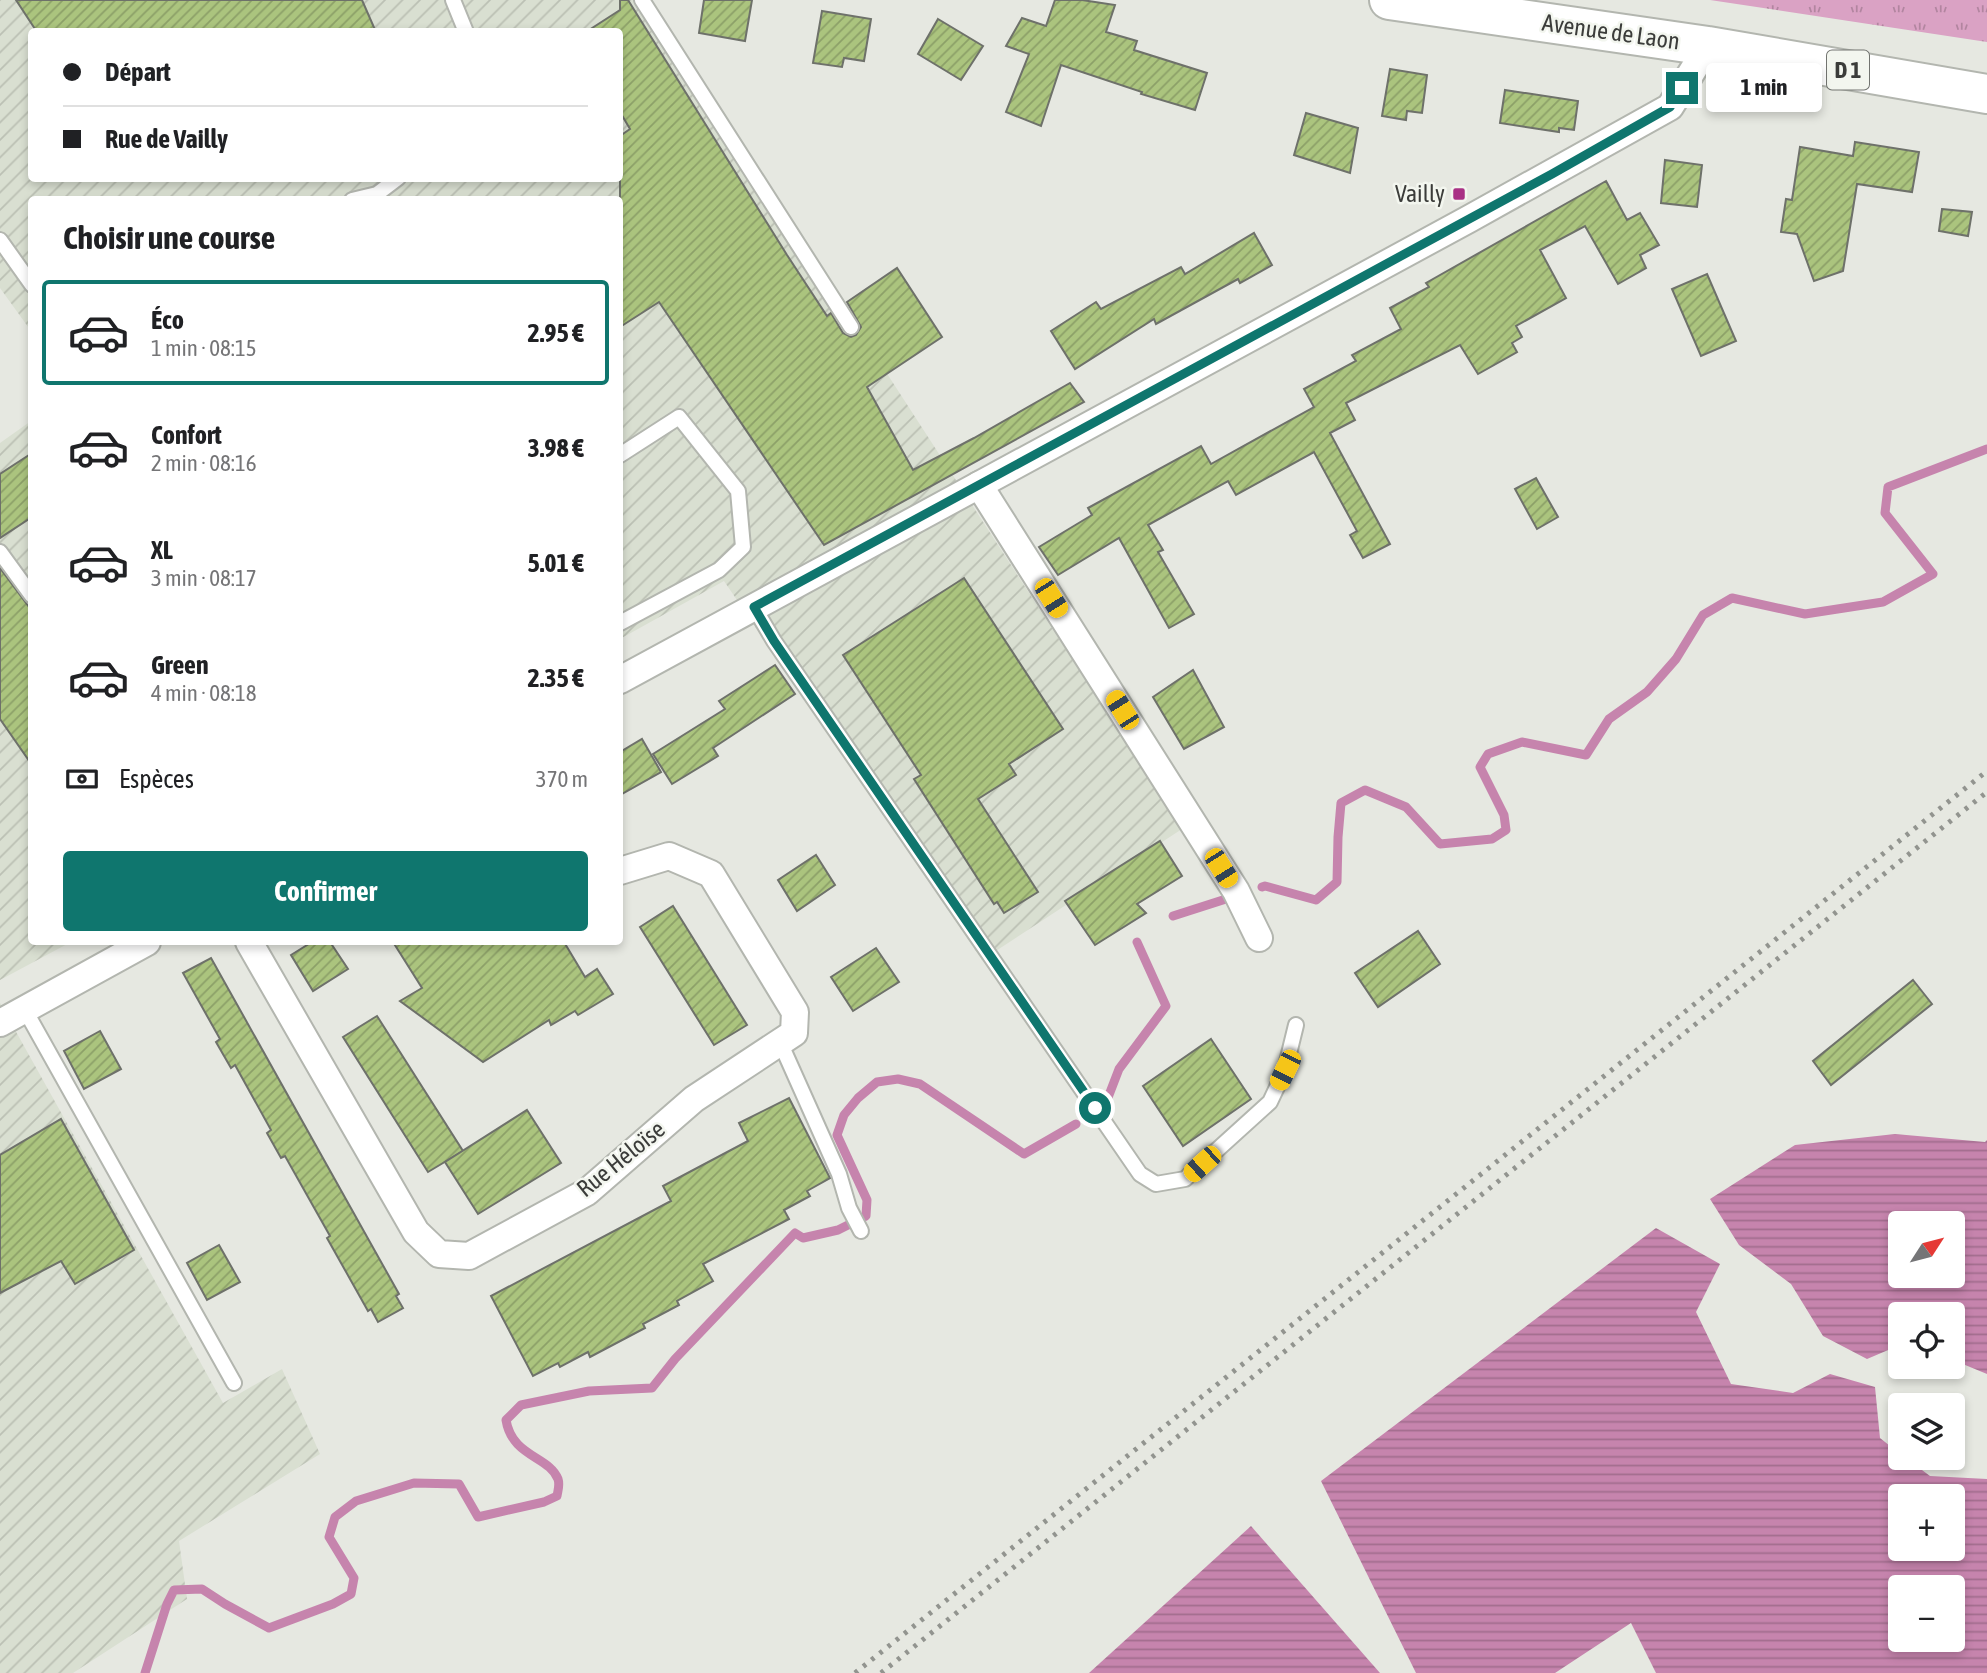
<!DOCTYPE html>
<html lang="fr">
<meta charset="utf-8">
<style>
:root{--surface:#fff;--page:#f6f6f6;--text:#202124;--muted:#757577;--line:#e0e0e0;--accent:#0f766e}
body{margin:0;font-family:"Asap Condensed",sans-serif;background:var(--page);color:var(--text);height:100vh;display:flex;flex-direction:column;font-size:26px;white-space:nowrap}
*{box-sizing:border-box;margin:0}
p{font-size:23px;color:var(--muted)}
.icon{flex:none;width:38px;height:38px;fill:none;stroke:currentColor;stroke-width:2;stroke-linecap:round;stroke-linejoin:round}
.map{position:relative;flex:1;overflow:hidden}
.sheet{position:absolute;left:28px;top:196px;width:595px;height:749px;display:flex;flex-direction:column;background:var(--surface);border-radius:7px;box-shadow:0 4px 10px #0003}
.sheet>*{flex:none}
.top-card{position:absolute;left:28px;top:28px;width:595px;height:154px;border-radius:7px;box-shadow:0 4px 10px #0003;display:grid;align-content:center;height:154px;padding:0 35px;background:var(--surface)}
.needle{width:46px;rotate:54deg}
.controls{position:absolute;left:1888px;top:1211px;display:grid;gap:14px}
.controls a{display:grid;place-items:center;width:77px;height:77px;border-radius:7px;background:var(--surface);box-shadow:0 4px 10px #0003;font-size:35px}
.end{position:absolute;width:32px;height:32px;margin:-16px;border:9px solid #0f766e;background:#fff;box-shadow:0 0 0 4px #fff}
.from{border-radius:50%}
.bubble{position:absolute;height:49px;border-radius:7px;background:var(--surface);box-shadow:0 4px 10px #0003;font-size:23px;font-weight:700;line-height:49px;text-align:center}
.car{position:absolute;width:21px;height:42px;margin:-21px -10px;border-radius:9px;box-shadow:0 0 5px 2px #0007;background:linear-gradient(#f5c518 24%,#345 0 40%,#f5c518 0 76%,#345 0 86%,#f5c518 0)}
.top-card b{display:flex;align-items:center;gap:24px;height:66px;font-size:26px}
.top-card b+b{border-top:2px solid var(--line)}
.top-card i{width:18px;height:18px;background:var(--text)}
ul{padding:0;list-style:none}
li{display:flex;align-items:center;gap:21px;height:105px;margin:0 14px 10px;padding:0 21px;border:4px solid transparent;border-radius:7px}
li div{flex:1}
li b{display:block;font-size:26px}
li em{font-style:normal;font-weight:700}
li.active{border-color:var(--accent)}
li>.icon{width:63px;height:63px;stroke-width:1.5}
h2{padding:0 35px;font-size:32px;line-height:84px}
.pay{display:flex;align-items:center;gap:18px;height:77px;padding:0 35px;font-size:26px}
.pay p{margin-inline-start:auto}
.cta{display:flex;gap:14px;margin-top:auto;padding:14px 35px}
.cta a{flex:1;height:80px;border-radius:7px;background:var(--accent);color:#fff;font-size:28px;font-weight:700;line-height:80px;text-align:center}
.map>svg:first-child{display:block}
</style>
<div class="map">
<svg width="1987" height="1673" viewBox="0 0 1987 1673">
<defs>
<pattern id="industrial-furrows" width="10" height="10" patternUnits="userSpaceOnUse" patternTransform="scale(1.75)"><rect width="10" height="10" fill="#d9dfd1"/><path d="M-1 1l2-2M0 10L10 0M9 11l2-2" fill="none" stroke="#bbc0b4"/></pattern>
<pattern id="grass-tufts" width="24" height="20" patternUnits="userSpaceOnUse" patternTransform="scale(1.75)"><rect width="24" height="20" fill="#daa2c4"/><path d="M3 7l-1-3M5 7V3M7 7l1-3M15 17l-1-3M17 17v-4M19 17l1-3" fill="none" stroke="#b285a0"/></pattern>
<pattern id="water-rules" width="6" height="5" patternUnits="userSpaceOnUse" patternTransform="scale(1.75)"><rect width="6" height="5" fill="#c684ad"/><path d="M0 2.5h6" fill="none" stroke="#a26d8e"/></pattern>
<pattern id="building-hatch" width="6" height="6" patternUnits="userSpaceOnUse" patternTransform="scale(1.75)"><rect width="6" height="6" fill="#abc47e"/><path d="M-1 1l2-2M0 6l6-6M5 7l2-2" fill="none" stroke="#8ca068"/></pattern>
</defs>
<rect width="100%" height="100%" fill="#e6e8e1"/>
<g fill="url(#industrial-furrows)" fill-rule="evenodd">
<path d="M0 0H645L1182 829 982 960 724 581 620 639V200H32L31 331 0 288ZM32 32H620V178H32Z"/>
<path d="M31 421 32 942H71L0 980V443Z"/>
<path d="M0 1003 223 1403 282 1369 320 1454 179 1541 187 1599 73 1673H0Z"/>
</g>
<path fill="url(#grass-tufts)" d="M1710 0H1987V42Z"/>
<g fill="url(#water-rules)" fill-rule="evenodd">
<path d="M1895 1134 1985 1142 1987 1140V1374L1953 1360V1314H1900V1345L1867 1359 1823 1336 1791 1284 1739 1245 1710 1199 1795 1145ZM1900 1223H1953V1276H1900Z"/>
<path d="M1656 1228 1720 1264 1696 1312 1731 1384 1793 1393 1830 1374 1875 1387 1880 1438 1900 1454V1458H1906L1930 1476 1987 1479V1673H1656L1631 1623 1555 1673H1416L1321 1481ZM1900 1496H1953V1549H1900ZM1900 1587H1953V1640H1900Z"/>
<path d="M1251 1526 1380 1673H1089Z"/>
</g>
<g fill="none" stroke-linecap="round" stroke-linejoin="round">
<g stroke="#c684ad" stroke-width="9">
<path d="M1262 887 1265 886 1316 900 1337 882 1338 837 1341 803 1365 790 1406 807 1440 844 1492 839 1506 830 1504 815 1480 767 1488 754 1522 742 1586 755 1609 719 1647 692 1676 659 1703 615 1732 598 1805 614 1883 602 1933 574 1885 513 1888 487 1987 449"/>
<path d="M1173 916 1226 899"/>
<path d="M1104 1108 1119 1069 1166 1006 1137 942"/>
<path d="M145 1673 167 1604 174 1590 202 1589 225 1604 269 1628 333 1604 351 1594 354 1578 329 1537 335 1517 356 1501 414 1483 459 1484 478 1517 544 1502 557 1496C558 1490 560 1485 558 1479 549 1456 512 1457 506 1420L521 1405 589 1391 652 1388 675 1359 795 1233 803 1238 838 1230 866 1216 867 1200 837 1135 844 1115 858 1098 877 1082 898 1079 920 1084 1024 1154 1076 1124"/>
</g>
</g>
<g fill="url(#building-hatch)" stroke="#6e716a" stroke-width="2">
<path d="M16 0H362L376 32H37Z"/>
<path d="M620 0H628L787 255 827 316 831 313 843 333 851 337 856 335 861 327 847 302 897 268 942 337 867 387 913 470 974 438 1070 383 1084 402 824 545 659 302 620 327V136L630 129 620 112V32H586L620 10Z"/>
<path d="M704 0H752L745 41 699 33Z"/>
<path d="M1055 0H1082L1115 5 1106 32 1137 41 1134 50 1207 73 1195 110 1141 94 1142 92 1061 65 1041 126 1006 112 1029 54 1006 46 1022 18 1046 26Z"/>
<path d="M822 11 871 19 864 61 844 58 842 67 813 63Z"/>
<path d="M938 19 983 46 961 80 918 54Z"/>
<path d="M1390 69 1427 75 1422 113 1407 111 1406 120 1382 116Z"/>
<path d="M1505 90 1578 101 1574 130 1559 128V132L1500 123Z"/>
<path d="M1306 113 1358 128 1350 173 1294 155Z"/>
<path d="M1855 142 1919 152 1912 192 1857 184 1843 271 1814 281 1797 234 1781 232 1786 199 1792 200 1800 147 1853 156Z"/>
<path d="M1665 160 1702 165 1697 207 1661 203Z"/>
<path d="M1606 181 1627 220 1640 213 1659 245 1640 255 1646 268 1618 284 1585 226 1540 250 1566 298 1516 326 1522 337 1512 343 1517 352 1478 374 1460 345 1346 403 1355 420 1330 433 1390 544 1363 558 1350 535 1357 531 1314 452 1236 495 1228 481 1148 525 1163 550 1158 552 1194 614 1169 628 1119 538 1058 575 1039 547 1092 515 1088 508 1201 446 1211 464 1314 407 1304 389 1356 361 1352 355 1401 329 1390 308 1429 287 1426 283Z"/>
<path d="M1942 209 1972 212 1968 236 1939 231Z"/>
<path d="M1254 233 1272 265 1240 283 1238 279 1156 324 1154 319 1075 369 1051 331 1096 302 1101 309 1181 267 1185 274Z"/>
<path d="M1707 274 1736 341 1701 356 1672 289Z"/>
<path d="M32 453V517L0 538V474Z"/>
<path d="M1536 478 1558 517 1537 529 1515 489Z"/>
<path d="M0 568 32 611V765L0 719Z"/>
<path d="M964 578 1063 729 1009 764 1016 775 978 799 1038 892 1004 913 997 902 994 904 914 779 921 775 843 655Z"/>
<path d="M775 665 795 694 713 748 718 756 672 784 653 754 725 709 719 701Z"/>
<path d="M1193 670 1224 727 1184 749 1153 697Z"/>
<path d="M642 739 661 772 620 795V752Z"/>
<path d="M1160 841 1182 876 1137 904 1146 913 1095 945 1065 901Z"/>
<path d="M816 855 835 885 797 911 778 880Z"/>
<path d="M673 906 747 1025 714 1045 640 927Z"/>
<path d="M1418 931 1440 964 1378 1007 1355 973Z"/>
<path d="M312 942H330L348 969 313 991 291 955Z"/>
<path d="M393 942H564L585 977 597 969 613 994 578 1015 575 1011 551 1025 549 1020 483 1062 400 1001 422 988Z"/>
<path d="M876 948 899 982 853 1011 831 977Z"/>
<path d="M211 958 399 1294 396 1296 403 1308 378 1322 371 1309 368 1311 327 1238 330 1236 285 1156 281 1158 267 1133 271 1130 235 1065 231 1068 216 1042 220 1039 183 973Z"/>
<path d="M1913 980 1932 1004 1831 1085 1813 1061Z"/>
<path d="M377 1016 463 1151 428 1172 343 1037Z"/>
<path d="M100 1031 121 1069 84 1089 64 1051Z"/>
<path d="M1211 1039 1251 1099 1183 1146 1143 1086Z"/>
<path d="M789 1098 830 1178 807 1191 810 1196 784 1210 789 1219 703 1264 713 1281 677 1301 679 1305 643 1324 645 1328 590 1357 588 1352 560 1367 558 1363 533 1376 491 1296 671 1201 663 1186 748 1141 739 1123Z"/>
<path d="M527 1110 561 1163 478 1214 445 1162Z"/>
<path d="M61 1119 134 1250 75 1284 61 1261 0 1293V1155Z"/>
<path d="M219 1245 240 1282 207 1300 187 1263Z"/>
</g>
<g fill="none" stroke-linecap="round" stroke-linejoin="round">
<defs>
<g id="service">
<path d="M453 0 466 32"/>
<path d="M642 0 851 327"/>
<path d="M352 200 377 194 398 178"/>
<path d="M0 240 32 285"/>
<path d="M620 455 679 417 738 491 743 547 719 570 620 623"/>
<path d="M0 552 32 596"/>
<path d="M754 607 774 641 1140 1174 1156 1184 1185 1179 1270 1102 1285 1070 1296 1025"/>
<path d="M25 1010 234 1383"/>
<path d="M780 1042 839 1174 849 1208 861 1231"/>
</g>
<g id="minor">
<path d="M979 485 1236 891 1259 938"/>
<path d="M620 680 1469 219 1670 107 1708 46"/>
<path d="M249 942 416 1232 439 1254 469 1256 587 1192 694 1099 794 1033 795 1012 711 874 669 856 620 871"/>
<path d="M0 1023 147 942"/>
</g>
<path id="primary" d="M1389 0 1708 46 1987 94"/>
</defs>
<use href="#service" stroke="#b3b6af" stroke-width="18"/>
<use href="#minor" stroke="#b3b6af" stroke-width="30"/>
<use href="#primary" stroke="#b3b6af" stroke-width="42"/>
<use href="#service" stroke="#fff" stroke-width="14"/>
<use href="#minor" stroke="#fff" stroke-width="26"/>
<use href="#primary" stroke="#fff" stroke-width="38"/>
<g stroke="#92948f" stroke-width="5" stroke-dasharray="3.5 7" stroke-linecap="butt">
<path d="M855 1673 1987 771"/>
<path d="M881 1673 1987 792"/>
</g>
</g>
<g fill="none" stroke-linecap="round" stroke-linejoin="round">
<path stroke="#0f766e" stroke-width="9" d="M1095 1108 774 641 754 607 1552 174 1670 107 1682 88"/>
</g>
<rect fill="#a93085" stroke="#f3f6ef" stroke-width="2.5" x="1452" y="187" width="14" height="14" rx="3.5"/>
<g text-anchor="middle" stroke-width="5" stroke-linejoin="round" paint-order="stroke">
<rect fill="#f3f6ef" stroke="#727470" stroke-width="2" x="1827" y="50.5" width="42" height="39" rx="5"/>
<g font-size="23" font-weight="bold" fill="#3b3c3a">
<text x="1848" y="78">D 1</text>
</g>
<g font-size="24" fill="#3b3c3a" stroke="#f3f6ef">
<text transform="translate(1611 32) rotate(8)" y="8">Avenue de Laon</text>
<text transform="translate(621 1159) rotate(-39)" y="8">Rue Héloïse</text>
</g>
<g font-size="24" fill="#3b3c3a" stroke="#f3f6ef" text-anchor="end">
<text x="1445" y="202">Vailly</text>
</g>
</g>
</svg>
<div class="controls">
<a><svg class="needle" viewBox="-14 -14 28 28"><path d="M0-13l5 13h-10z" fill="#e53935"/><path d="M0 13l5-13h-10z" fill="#757577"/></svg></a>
<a><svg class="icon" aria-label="locate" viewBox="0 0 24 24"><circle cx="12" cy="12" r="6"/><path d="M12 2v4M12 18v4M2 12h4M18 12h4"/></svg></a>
<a><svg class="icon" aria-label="layers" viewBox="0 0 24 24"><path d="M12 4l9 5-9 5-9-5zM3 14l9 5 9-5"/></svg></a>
<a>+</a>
<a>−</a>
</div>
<i class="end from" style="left:1095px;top:1108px"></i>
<i class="end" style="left:1682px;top:88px"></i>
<div class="bubble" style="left:1706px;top:63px;width:116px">1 min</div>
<i class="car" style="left:1051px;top:598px;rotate:148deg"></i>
<i class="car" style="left:1122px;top:710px;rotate:328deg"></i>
<i class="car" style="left:1221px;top:868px;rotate:148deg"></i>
<i class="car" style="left:1285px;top:1070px;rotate:206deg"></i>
<i class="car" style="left:1202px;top:1164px;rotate:228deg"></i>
<div class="top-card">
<b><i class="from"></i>Départ</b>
<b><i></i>Rue de Vailly</b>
</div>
<section class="sheet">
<h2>Choisir une course</h2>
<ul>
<li class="active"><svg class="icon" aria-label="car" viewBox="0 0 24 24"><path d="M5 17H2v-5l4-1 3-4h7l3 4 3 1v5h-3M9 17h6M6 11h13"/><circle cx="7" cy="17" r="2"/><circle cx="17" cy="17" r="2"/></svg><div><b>Éco</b><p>1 min · 08:15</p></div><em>2.95 €</em></li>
<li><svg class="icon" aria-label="car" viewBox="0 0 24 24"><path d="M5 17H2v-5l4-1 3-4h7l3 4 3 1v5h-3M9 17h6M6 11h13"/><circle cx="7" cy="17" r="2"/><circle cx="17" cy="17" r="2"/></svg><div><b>Confort</b><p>2 min · 08:16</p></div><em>3.98 €</em></li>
<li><svg class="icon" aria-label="car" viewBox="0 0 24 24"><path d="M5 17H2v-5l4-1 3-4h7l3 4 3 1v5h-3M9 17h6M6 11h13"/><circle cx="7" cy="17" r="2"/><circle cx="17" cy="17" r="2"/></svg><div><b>XL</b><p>3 min · 08:17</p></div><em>5.01 €</em></li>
<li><svg class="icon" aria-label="car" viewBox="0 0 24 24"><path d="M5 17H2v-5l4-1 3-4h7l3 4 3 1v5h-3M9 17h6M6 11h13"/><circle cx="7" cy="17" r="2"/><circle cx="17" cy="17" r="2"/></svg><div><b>Green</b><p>4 min · 08:18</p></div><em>2.35 €</em></li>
</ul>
<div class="pay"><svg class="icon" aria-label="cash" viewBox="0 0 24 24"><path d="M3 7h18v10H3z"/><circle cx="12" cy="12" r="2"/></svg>Espèces<p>370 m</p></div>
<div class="cta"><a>Confirmer</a></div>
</section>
</div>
